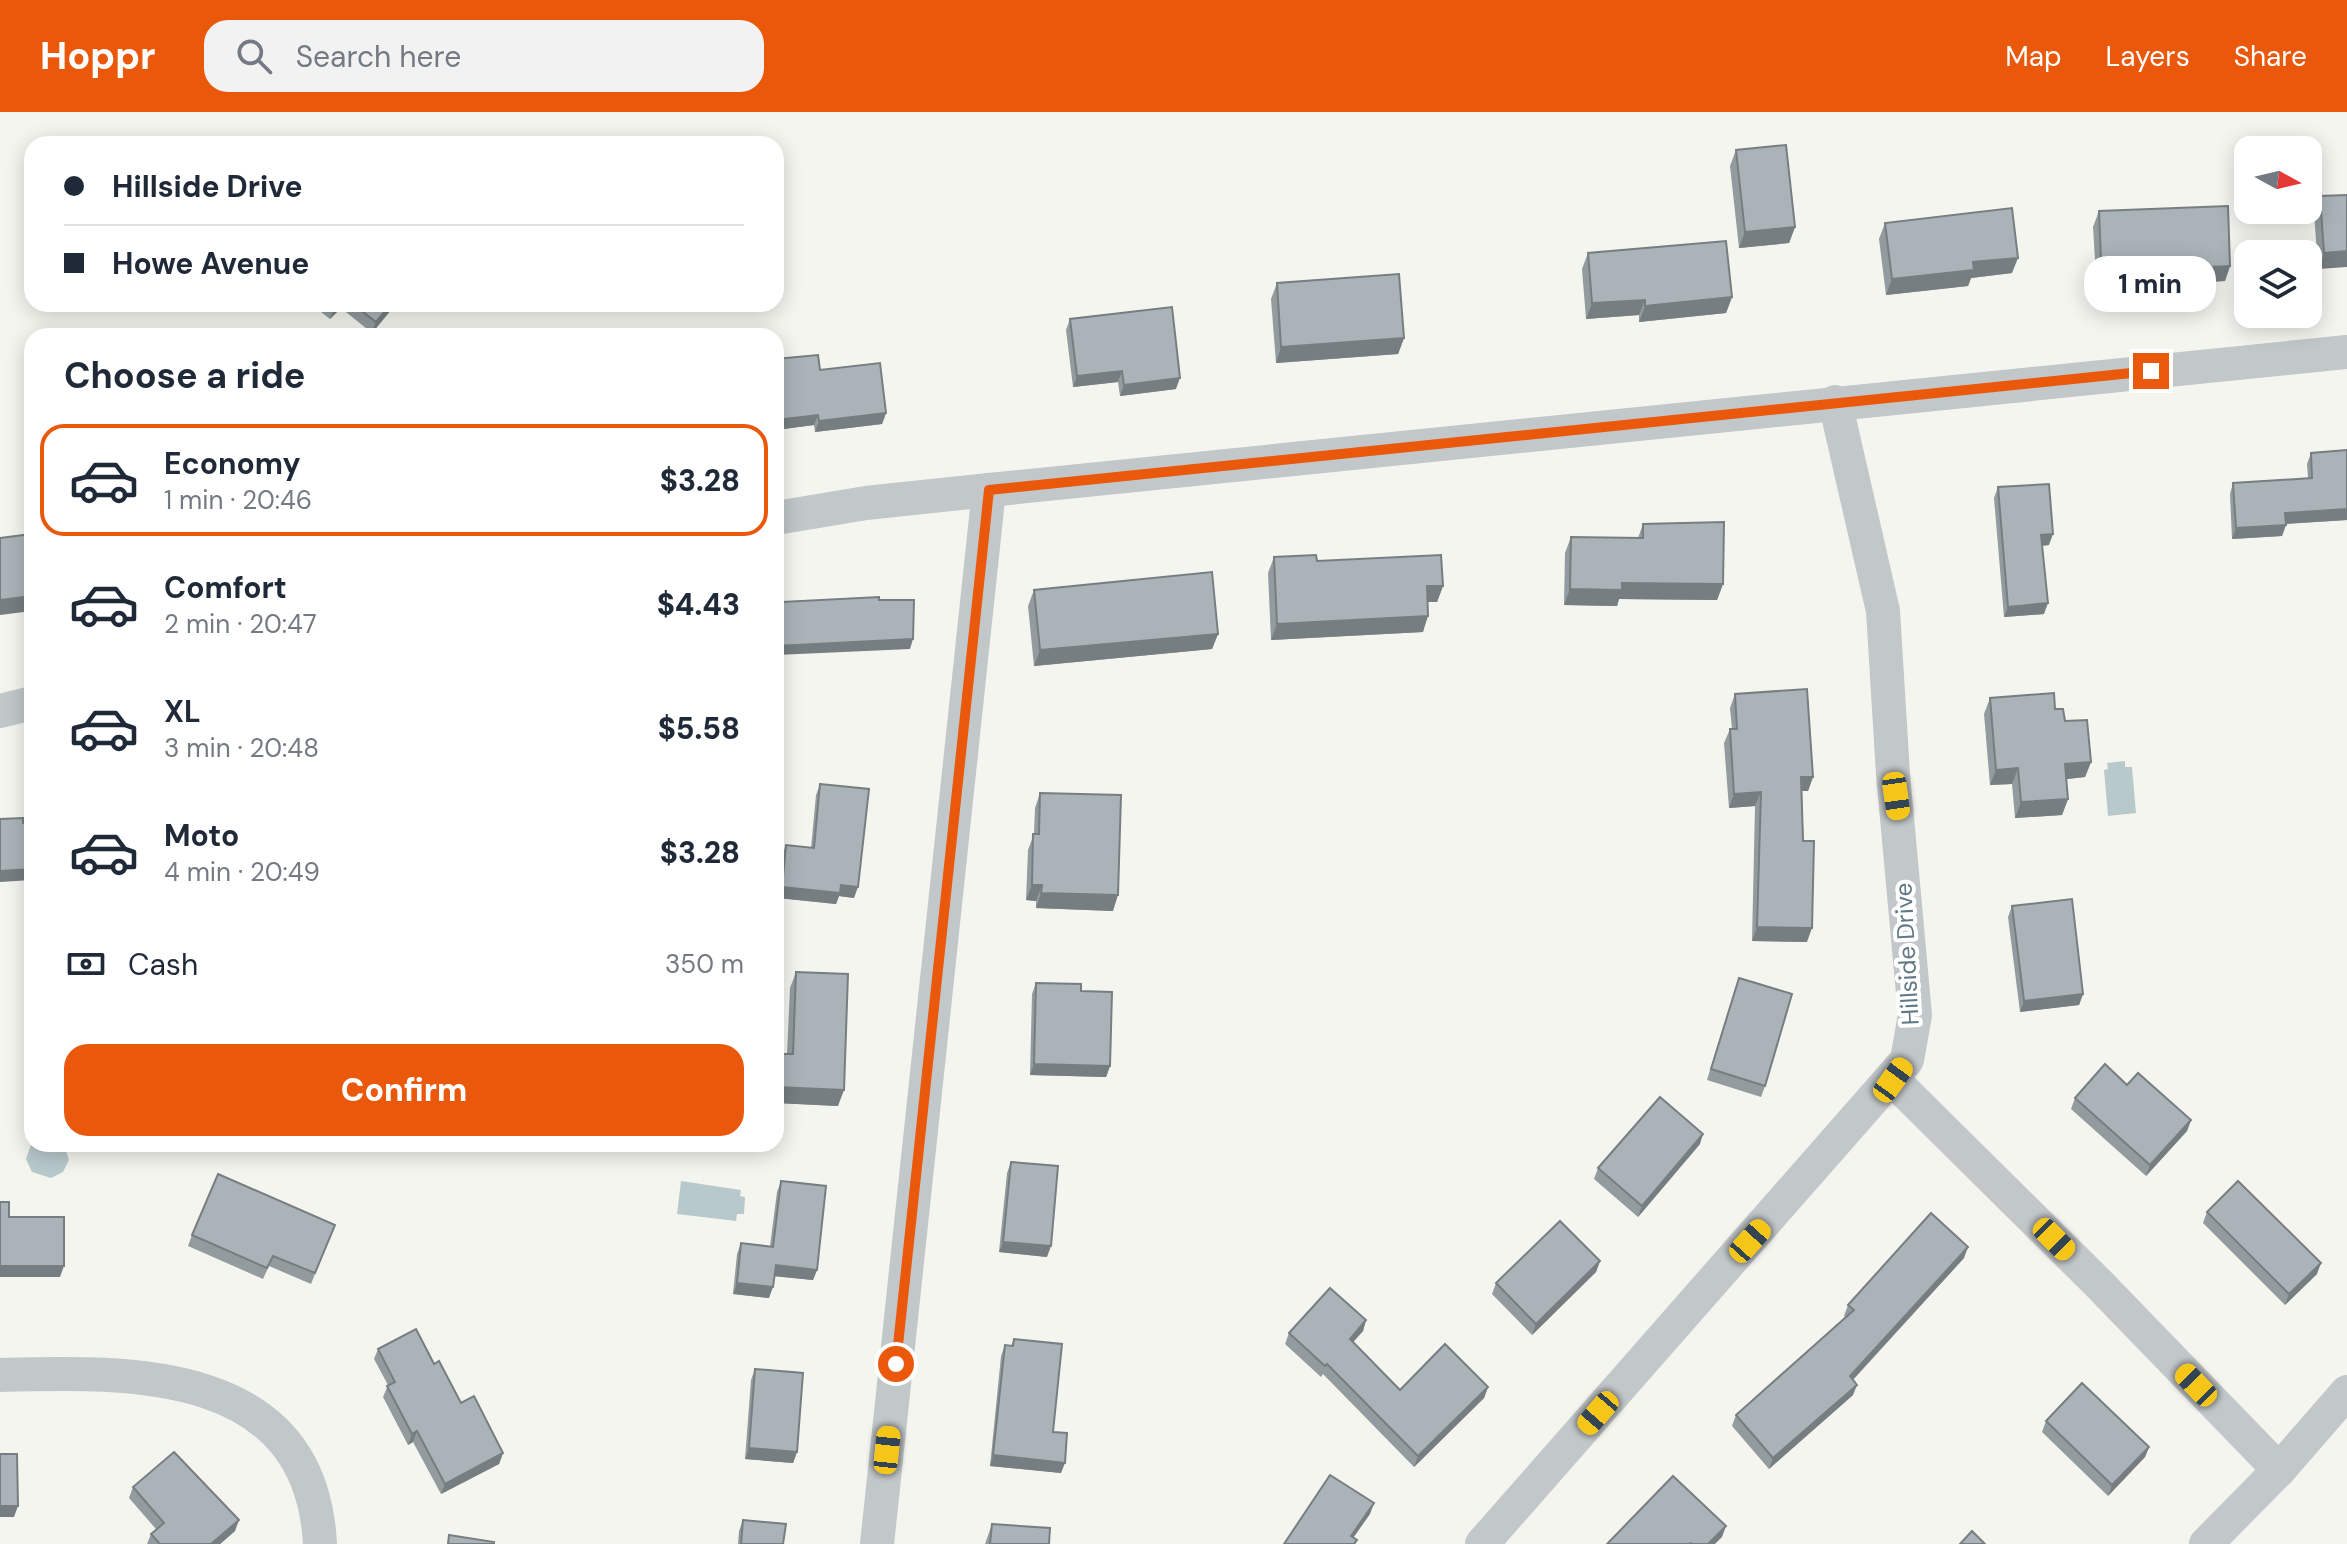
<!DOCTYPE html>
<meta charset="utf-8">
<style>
:root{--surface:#fff;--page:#f2f2f3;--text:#1f2937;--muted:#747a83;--line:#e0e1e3;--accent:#ea580c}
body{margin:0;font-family:"DM Sans",sans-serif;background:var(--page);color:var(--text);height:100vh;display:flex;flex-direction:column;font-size:30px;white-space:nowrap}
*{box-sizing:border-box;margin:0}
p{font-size:26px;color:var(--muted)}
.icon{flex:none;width:44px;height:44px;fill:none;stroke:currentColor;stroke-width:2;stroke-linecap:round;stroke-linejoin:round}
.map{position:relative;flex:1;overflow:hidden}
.details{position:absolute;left:24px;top:216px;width:760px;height:824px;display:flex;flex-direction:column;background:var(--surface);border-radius:24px;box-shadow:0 4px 20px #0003}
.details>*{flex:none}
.hud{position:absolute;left:24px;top:24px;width:760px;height:176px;border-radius:24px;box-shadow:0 4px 20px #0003;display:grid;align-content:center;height:176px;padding:0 40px;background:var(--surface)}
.needle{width:52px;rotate:98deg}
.tools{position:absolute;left:2234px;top:24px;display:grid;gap:16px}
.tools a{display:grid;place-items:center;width:88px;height:88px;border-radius:16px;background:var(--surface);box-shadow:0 4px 20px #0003;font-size:40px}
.end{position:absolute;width:36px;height:36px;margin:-18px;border:10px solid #ea580c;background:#fff;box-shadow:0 0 0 4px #fff}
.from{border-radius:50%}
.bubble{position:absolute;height:56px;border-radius:24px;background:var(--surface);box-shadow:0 4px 20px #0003;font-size:26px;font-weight:800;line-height:56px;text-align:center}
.car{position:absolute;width:24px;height:48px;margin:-24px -12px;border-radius:10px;box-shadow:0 0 6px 2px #0007;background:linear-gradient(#f5c518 24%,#345 0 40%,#f5c518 0 76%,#345 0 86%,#f5c518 0)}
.hud b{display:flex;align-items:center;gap:28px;height:76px;font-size:30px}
.hud b+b{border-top:2px solid var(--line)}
.hud i{width:20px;height:20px;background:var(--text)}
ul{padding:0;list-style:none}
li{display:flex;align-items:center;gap:24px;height:112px;margin:0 16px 12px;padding:0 24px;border:4px solid transparent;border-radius:24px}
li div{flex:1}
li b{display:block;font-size:30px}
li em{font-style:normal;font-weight:800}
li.current{border-color:var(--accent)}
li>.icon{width:72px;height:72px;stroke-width:1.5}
h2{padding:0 40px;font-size:36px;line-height:96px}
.pay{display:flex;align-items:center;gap:20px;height:88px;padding:0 40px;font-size:30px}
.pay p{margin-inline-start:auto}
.action{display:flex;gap:16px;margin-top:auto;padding:16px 40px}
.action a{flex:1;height:92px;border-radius:24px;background:var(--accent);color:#fff;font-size:32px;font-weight:800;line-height:92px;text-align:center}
header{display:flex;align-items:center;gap:48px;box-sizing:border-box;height:112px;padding:0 40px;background:var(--accent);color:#fff}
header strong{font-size:38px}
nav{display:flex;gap:44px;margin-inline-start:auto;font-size:28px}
.search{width:560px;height:72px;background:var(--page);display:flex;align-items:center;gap:20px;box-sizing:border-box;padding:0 28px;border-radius:24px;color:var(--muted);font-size:30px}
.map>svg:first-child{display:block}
</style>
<header>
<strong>Hoppr</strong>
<div class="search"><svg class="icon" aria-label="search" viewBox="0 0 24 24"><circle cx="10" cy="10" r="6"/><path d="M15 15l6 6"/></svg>Search here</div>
<nav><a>Map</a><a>Layers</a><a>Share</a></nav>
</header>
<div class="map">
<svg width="2347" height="1432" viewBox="0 0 2347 1432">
<rect width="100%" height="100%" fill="#f5f5f0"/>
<g fill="#b8c9cb">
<path d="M2125 649V655H2132L2136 701 2108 704 2104 658 2108 657 2107 651Z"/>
<path d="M32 1030 64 1032 69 1048 63 1060 51 1066 32 1060 26 1047Z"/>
<path d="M681 1069 741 1078 740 1084 745 1085 744 1102H737L736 1109 677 1102Z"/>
</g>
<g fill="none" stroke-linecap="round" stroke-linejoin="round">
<g stroke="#c2c7c9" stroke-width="34">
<path d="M776 406 866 391 989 378 2347 240"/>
<path d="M0 599 32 591"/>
<path d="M1893 968 2097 1170 2279 1358"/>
<path d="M0 1263C133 1259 311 1255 320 1432"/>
<path d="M877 1432 989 378"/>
<path d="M1482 1432 1907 948 1915 903 1893 662 1883 499 1835 290"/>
<path d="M2206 1432 2279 1358 2347 1280"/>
</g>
</g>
<g fill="#929b9e">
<path d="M1736 38 1795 115 1789 131 1739 136 1730 54Z"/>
<path d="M2347 83 2318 157 2314 100 2320 84Z"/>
<path d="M2099 99 2230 154 2225 169 2141 174 2140 162 2096 164 2093 115Z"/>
<path d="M1885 111 2012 161 1971 166 1968 174 1886 183 1879 127Z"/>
<path d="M1588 141 1732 185 1726 201 1639 210V203L1586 207 1582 157Z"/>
<path d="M1277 171 1404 226 1398 242 1276 251 1271 187Z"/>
<path d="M311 192H396L372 221 341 196 330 207Z"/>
<path d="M1070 207 1176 277 1120 284 1118 270 1073 275 1066 218Z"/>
<path d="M776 250 820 258 886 301 882 312 815 320 814 313 776 318Z"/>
<path d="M2347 338V408L2286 412 2282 424 2232 427 2230 382 2233 371 2308 366 2307 352 2311 341Z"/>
<path d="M1998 375 2049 433 2042 434 2044 502 2004 505 1994 386Z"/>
<path d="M1643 412 1723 472 1717 488 1619 487 1617 494 1564 493 1565 441 1571 425 1638 426Z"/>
<path d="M1274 445 1317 449 1443 474 1437 490H1428L1423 520 1271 528 1268 461Z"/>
<path d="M1034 478 1218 522 1212 537 1034 554 1028 494Z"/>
<path d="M1735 582 1813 665 1808 679H1802L1807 830 1752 829 1755 694 1729 696 1724 631 1730 617H1732L1730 596Z"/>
<path d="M1990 586 2055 597 2065 609 2091 650 2085 665 2066 667 2068 687 2062 703 2015 706 2012 672 1990 673 1984 602Z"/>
<path d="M820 672 854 786 839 784 836 792 778 786 782 744 786 733 811 736 816 683Z"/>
<path d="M1040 681 1113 799 1036 796V789L1026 788 1028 738 1034 722 1035 696Z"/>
<path d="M2012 794 2083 882 2079 893 2020 900 2008 805Z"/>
<path d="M796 860 838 994 776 991V942H787L790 876Z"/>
<path d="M1036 871 1081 879 1110 954 1106 965 1030 963 1032 882Z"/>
<path d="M1735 877 1765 974 1761 985 1707 968Z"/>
<path d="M2127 973 2191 1008 2187 1019 2146 1064 2071 997 2075 986Z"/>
<path d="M1700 1032 1638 1105 1594 1067 1598 1056Z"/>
<path d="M1011 1050 1047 1145 999 1140 1007 1061Z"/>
<path d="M781 1069 817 1158 813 1168 774 1164 769 1186 733 1182 737 1142 741 1131 770 1134 777 1080Z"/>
<path d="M2207 1100 2317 1162 2285 1193 2203 1111Z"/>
<path d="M335 1113 311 1172 269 1154 263 1167 188 1134 192 1123Z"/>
<path d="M1964 1146 1853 1268V1283L1769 1357 1732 1314 1736 1303 1846 1206 1844 1204 1848 1193Z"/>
<path d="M1600 1149 1596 1160 1532 1223 1492 1182 1496 1171Z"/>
<path d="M1366 1208 1363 1219 1353 1230 1400 1278 1488 1275 1484 1286 1414 1355 1323 1262 1321 1265 1285 1232 1289 1221Z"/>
<path d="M1014 1227 1053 1320 1061 1361 990 1354 1001 1244 1005 1233 1011 1234Z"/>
<path d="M378 1237 434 1252 461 1291 503 1341 499 1352 441 1382 413 1330 408 1333 383 1285 388 1273 374 1247Z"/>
<path d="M755 1257 797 1340 793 1351 745 1347 751 1268Z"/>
<path d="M2046 1309 2149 1335 2145 1345 2108 1384 2042 1320Z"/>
<path d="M133 1375 235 1419 220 1432H147L151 1422 156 1417 129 1386Z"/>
<path d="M743 1408 783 1432H738L739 1419Z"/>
<path d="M992 1412 1049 1432H985Z"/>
</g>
<g fill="#777e81">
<path d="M1795 115 1789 131 1739 136 1745 120Z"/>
<path d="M2347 139V155L2318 157 2324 141Z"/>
<path d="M2018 146 2012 161 1971 166 1968 174 1886 183 1892 167 1973 150Z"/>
<path d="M2146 146 2140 162 2096 164 2101 148Z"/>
<path d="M2230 154 2225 169 2141 174 2147 158Z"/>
<path d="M1732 185 1726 201 1639 210 1645 194Z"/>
<path d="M1645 188 1639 203 1586 207 1592 191Z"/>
<path d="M338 192H342L341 196 330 207 334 197Z"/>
<path d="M391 192H396L372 221 376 210Z"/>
<path d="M1404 226 1398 242 1276 251 1281 235Z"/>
<path d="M1122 259 1118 270 1073 275 1077 264Z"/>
<path d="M1180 266 1176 277 1120 284 1124 273Z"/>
<path d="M886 301 882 312 815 320 819 309Z"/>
<path d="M818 303 814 313 776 318V308Z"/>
<path d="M2347 397V408L2281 412 2285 401Z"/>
<path d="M2286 413 2282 424 2232 427 2236 416Z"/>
<path d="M2053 422 2049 433 2037 434 2041 423Z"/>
<path d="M1622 471 1723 472 1717 488 1619 487 1617 494 1564 493 1570 477Z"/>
<path d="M1427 474H1443L1437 490H1421Z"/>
<path d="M32 484V499L0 503V488Z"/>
<path d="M2048 491 2044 502 2004 505 2008 495Z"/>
<path d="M1428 504 1423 520 1271 528 1277 512Z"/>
<path d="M1218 522 1212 537 1034 554 1040 538Z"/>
<path d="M913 527 910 537 776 543V534Z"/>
<path d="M2091 650 2085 665 2059 668 2065 652Z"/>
<path d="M2018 656 2012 672 1990 673 1996 658Z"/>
<path d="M1801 665H1813L1808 679H1796Z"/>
<path d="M1761 680 1755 694 1729 696 1734 682Z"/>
<path d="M2068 687 2062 703 2015 706 2021 690Z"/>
<path d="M32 757V768L0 770V759Z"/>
<path d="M841 773 858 775 854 786 839 784 836 792 778 786 782 775Z"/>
<path d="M1032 773H1042L1036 789 1026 788Z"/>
<path d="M1041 781 1118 783 1113 799 1036 796Z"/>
<path d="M1757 815 1812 816 1807 830 1752 829Z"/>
<path d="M2083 882 2079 893 2020 900 2024 889Z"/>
<path d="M1034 952 1110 954 1106 965 1030 963Z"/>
<path d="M776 975 844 978 838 994 776 991Z"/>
<path d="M2191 1008 2187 1019 2146 1064 2150 1053Z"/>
<path d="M1703 1022 1700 1032 1638 1105 1642 1094Z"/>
<path d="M1003 1130 1051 1134 1047 1145 999 1140Z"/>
<path d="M1968 1135 1964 1146 1846 1275 1850 1264Z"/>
<path d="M1600 1149 1596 1160 1532 1223 1536 1212Z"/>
<path d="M2321 1151 2317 1162 2285 1193 2289 1182Z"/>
<path d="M776 1153 817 1158 813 1168 772 1164Z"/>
<path d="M0 1154H64L60 1165H0Z"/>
<path d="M737 1171 773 1175 769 1186 733 1182Z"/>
<path d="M1366 1208 1363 1219 1346 1238 1350 1227Z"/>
<path d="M1857 1273 1853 1283 1769 1357 1773 1346Z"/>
<path d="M1488 1275 1484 1286 1414 1355 1418 1344Z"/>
<path d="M417 1319 413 1330 408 1333 412 1322Z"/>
<path d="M2149 1335 2145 1345 2108 1384 2112 1373Z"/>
<path d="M749 1336 797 1340 793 1351 745 1347Z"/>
<path d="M503 1341 499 1352 441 1382 445 1372Z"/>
<path d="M993 1343 1065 1351 1061 1361 990 1354Z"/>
<path d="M1374 1391 1370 1402 1349 1432 1351 1424Z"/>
<path d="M0 1394H18L14 1405H0Z"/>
<path d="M239 1408 235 1419 220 1432H211Z"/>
<path d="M1726 1414 1722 1425 1715 1432H1708Z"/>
</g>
<g fill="#aab4b8" stroke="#777e81" stroke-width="2">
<path d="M1786 33 1795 115 1745 120 1736 38Z"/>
<path d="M2347 83V139L2324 141 2320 84Z"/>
<path d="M2228 94 2230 154 2147 158 2146 146 2101 148 2099 99Z"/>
<path d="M2012 96 2018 146 1973 150 1974 158 1892 167 1885 111Z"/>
<path d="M1726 129 1732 185 1645 194V188L1592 191 1588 141Z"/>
<path d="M1399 162 1404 226 1281 235 1277 171Z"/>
<path d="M329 192H338L334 197Z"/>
<path d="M353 192H391L376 210Z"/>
<path d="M1172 195 1180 266 1124 273 1122 259 1077 264 1070 207Z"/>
<path d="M818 243 820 258 880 251 886 301 819 309 818 303 776 308V265H778L776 247Z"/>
<path d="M2347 338V397L2285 401 2286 413 2236 416 2233 371 2312 366 2311 341Z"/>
<path d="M2049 372 2053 422 2041 423 2048 491 2008 495 1998 375Z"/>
<path d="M1724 410 1723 472 1622 471V478L1570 477 1571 425 1643 426V412Z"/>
<path d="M32 422V484L0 488V426Z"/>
<path d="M1316 443 1317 449 1441 443 1443 474H1427L1428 504 1277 512 1274 445Z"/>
<path d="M1212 460 1218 522 1040 538 1034 478Z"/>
<path d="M776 484H782V490L879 485V488H914L913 527 776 534Z"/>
<path d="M1807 577 1813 665H1801L1803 729H1814L1812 816 1757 815 1761 680 1734 682 1730 617H1737L1735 582Z"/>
<path d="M2054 581 2055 597H2063L2065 609 2087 608 2091 650 2065 652 2068 687 2021 690 2018 656 1996 658 1990 586Z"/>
<path d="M820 672 869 677 858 775 841 773 840 781 782 775 786 733 814 736Z"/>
<path d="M1040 681 1121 683 1118 783 1041 781 1042 773H1032L1033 722H1039Z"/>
<path d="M23 706V711L32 710V757L0 759V707Z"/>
<path d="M2072 787 2083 882 2024 889 2012 794Z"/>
<path d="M796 860 848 862 844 978 776 975V942H793Z"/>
<path d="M1739 866 1792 882 1765 974 1711 957Z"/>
<path d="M1036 871 1081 872V879L1112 880 1110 954 1034 952Z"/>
<path d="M2105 952 2127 973 2138 961 2191 1008 2150 1053 2075 986Z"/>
<path d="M1660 985 1703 1022 1642 1094 1598 1056Z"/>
<path d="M1011 1050 1058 1054 1051 1134 1003 1130Z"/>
<path d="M218 1062 335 1113 315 1161 273 1144 267 1156 192 1123Z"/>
<path d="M781 1069 826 1074 817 1158 776 1153 773 1175 737 1171 741 1131 773 1135Z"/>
<path d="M2238 1069 2321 1151 2289 1182 2207 1100Z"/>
<path d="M0 1090H9V1105H64V1154H0Z"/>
<path d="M1931 1101 1968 1135 1850 1264 1857 1273 1773 1346 1736 1303 1854 1198 1848 1193Z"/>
<path d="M1560 1109 1600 1149 1536 1212 1496 1171Z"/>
<path d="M1330 1176 1366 1208 1350 1227 1400 1278 1445 1232 1488 1275 1418 1344 1327 1252 1325 1254 1289 1221Z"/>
<path d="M416 1217 434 1252 439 1249 461 1291 474 1284 503 1341 445 1372 417 1319 412 1322 387 1274 395 1270 378 1237Z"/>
<path d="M1014 1227 1062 1232 1053 1320 1067 1321 1065 1351 993 1343 1005 1233 1013 1234Z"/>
<path d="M755 1257 803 1261 797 1340 749 1336Z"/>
<path d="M2082 1271 2149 1335 2112 1373 2046 1309Z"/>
<path d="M174 1340 239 1408 211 1432H160L151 1422 164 1411 133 1375Z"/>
<path d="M0 1342H17L18 1394H0Z"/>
<path d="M1330 1363 1374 1391 1351 1424 1357 1428 1354 1432H1284Z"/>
<path d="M1673 1364 1726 1414 1708 1432H1692L1691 1431 1689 1432H1607Z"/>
<path d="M743 1408 786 1412 783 1432H741Z"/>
<path d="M992 1412 1050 1416 1049 1432H990Z"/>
<path d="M1972 1419 1985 1432H1960Z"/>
<path d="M449 1423 494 1430V1432H448Z"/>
</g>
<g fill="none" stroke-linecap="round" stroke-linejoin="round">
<path stroke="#ea580c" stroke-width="10" d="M896 1252 989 378 2151 259"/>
</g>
<g text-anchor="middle" stroke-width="8" stroke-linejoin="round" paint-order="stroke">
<g font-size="24" fill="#617984" stroke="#fff">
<text transform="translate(1907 842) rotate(-93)" y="8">Hillside Drive</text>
</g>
</g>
</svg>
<div class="tools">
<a><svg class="needle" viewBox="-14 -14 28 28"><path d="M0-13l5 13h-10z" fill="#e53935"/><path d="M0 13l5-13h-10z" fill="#747a83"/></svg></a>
<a><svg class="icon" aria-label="layers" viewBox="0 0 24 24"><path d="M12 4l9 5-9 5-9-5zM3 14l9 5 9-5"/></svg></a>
</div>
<i class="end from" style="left:896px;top:1252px"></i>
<i class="end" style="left:2151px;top:259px"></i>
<div class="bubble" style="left:2084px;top:144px;width:132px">1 min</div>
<i class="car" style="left:1896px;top:684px;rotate:172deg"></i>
<i class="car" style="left:1893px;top:968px;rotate:36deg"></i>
<i class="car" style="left:2054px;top:1127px;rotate:135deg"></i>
<i class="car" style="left:1750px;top:1129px;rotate:42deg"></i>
<i class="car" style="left:2196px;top:1273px;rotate:316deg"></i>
<i class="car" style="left:1598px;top:1301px;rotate:221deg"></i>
<i class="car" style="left:887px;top:1338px;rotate:6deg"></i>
<div class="hud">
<b><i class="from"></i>Hillside Drive</b>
<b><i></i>Howe Avenue</b>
</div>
<section class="details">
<h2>Choose a ride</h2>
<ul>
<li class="current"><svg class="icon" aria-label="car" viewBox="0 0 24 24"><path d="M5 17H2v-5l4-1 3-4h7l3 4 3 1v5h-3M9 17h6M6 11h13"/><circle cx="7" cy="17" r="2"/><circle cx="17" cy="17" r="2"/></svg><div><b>Economy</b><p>1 min · 20:46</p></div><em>$3.28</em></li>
<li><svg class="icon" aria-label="car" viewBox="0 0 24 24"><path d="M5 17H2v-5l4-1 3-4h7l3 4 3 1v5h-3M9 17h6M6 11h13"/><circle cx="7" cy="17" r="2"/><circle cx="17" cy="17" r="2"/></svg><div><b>Comfort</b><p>2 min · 20:47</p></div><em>$4.43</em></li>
<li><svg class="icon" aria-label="car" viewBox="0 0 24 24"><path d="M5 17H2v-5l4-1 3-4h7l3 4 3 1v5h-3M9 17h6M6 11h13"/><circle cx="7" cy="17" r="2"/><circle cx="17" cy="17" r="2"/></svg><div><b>XL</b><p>3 min · 20:48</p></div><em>$5.58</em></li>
<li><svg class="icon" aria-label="car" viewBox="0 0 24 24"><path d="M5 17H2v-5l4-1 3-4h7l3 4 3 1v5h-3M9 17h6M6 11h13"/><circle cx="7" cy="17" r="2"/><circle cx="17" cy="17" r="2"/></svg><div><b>Moto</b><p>4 min · 20:49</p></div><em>$3.28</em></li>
</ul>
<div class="pay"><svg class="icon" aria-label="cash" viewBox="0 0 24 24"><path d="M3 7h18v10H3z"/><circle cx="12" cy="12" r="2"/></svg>Cash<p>350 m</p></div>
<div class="action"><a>Confirm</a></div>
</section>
</div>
